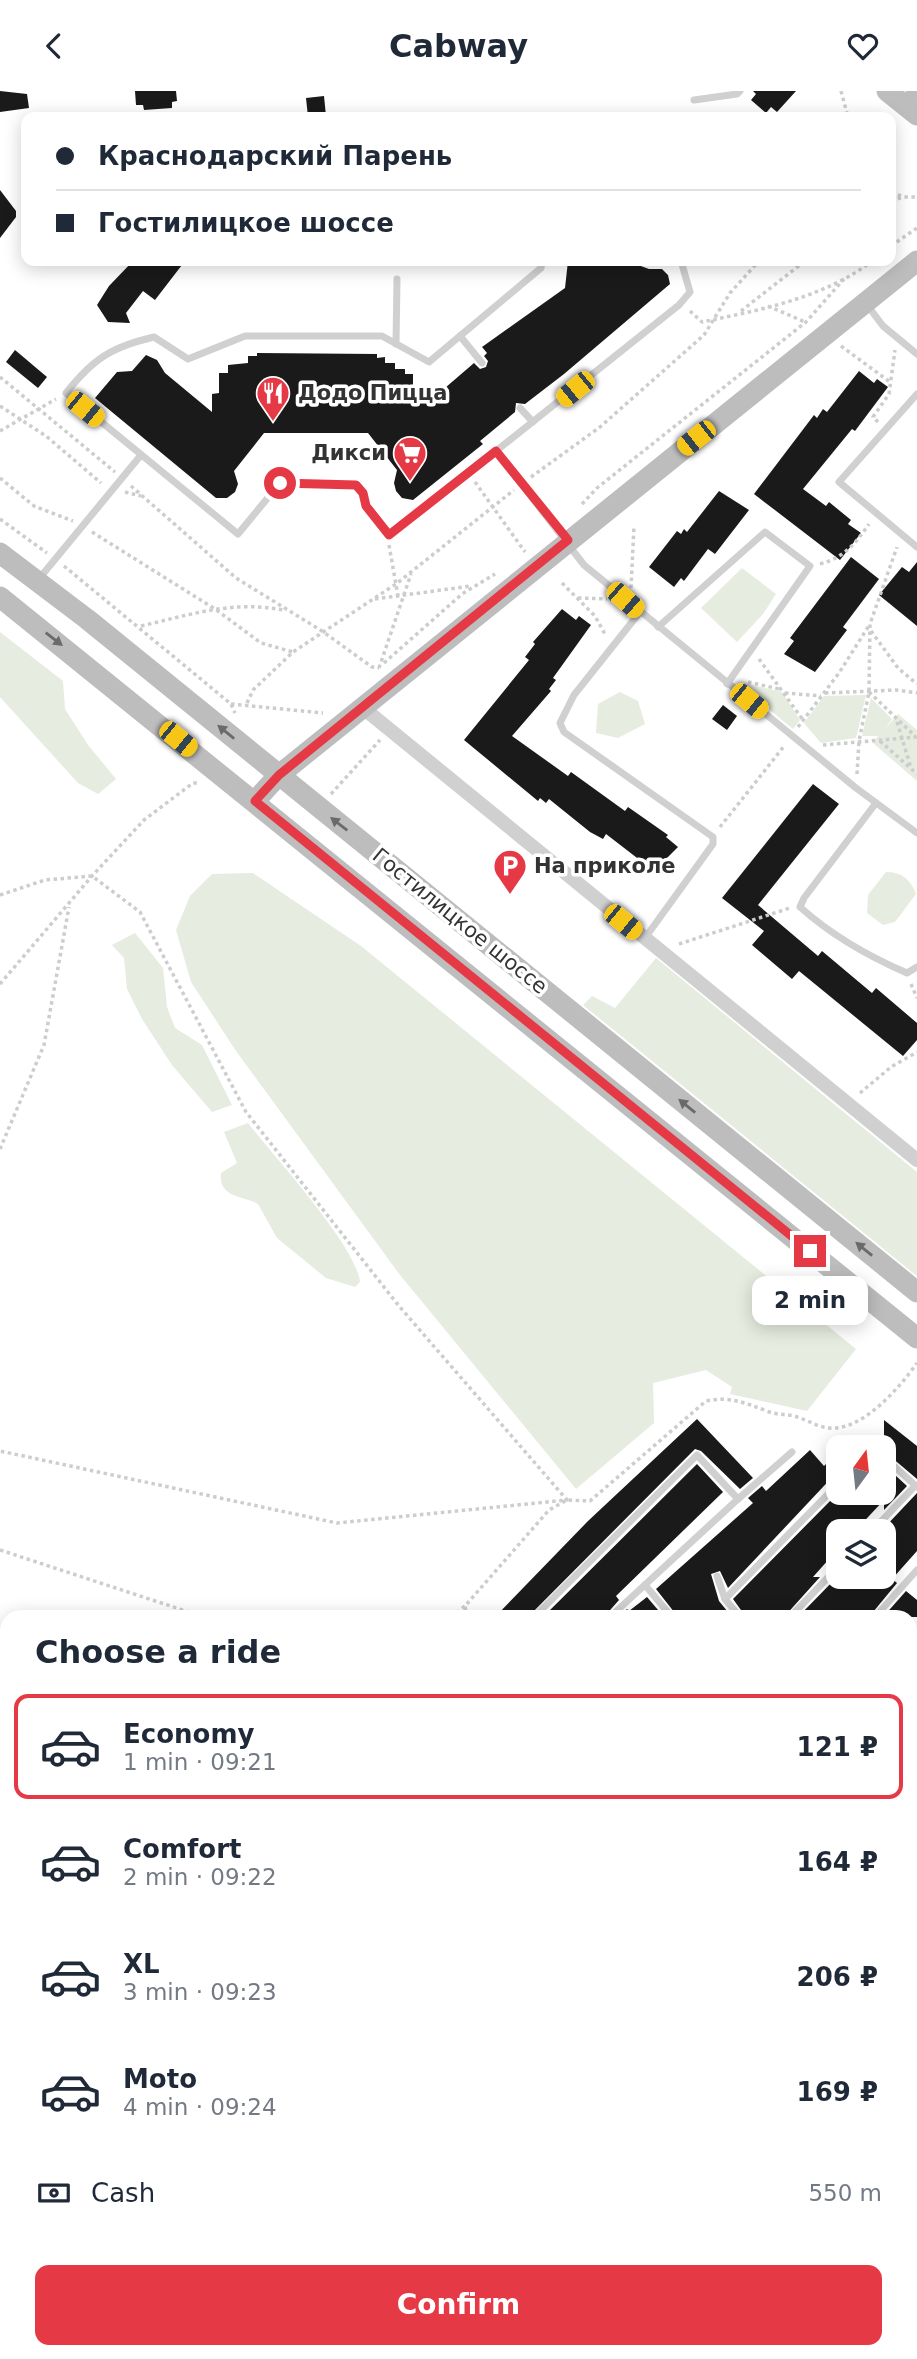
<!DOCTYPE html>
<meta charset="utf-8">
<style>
:root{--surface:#fff;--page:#f6f6f7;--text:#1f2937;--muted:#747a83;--line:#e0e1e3;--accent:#e63946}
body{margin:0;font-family:"DejaVu Sans",sans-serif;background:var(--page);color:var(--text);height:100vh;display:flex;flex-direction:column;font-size:26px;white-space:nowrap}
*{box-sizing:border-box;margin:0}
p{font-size:23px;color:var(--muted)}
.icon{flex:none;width:38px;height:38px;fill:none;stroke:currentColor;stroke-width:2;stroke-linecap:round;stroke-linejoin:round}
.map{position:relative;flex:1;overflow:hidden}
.details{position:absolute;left:0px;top:1519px;width:917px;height:749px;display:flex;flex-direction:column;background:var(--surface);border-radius:21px 21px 0 0;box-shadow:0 4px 18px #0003}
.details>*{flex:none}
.top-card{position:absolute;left:21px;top:21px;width:875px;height:154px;border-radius:14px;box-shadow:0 4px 18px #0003;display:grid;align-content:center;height:154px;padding:0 35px;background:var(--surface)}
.needle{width:46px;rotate:15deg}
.fabs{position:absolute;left:826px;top:1344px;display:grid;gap:14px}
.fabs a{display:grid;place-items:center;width:70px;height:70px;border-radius:14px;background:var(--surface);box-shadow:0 4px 18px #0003;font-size:35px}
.end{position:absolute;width:32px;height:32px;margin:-16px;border:9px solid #e63946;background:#fff;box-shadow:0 0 0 4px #fff}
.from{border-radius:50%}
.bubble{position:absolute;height:49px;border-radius:14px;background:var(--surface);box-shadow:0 4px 18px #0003;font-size:23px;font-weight:700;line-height:49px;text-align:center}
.car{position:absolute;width:21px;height:42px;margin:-21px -10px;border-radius:9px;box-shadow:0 0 5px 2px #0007;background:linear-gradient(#f5c518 24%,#345 0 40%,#f5c518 0 76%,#345 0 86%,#f5c518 0)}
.top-card b{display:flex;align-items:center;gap:24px;height:66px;font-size:26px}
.top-card b+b{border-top:2px solid var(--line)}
.top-card i{width:18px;height:18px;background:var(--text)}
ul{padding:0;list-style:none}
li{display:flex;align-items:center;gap:21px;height:105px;margin:0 14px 10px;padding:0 21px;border:4px solid transparent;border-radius:14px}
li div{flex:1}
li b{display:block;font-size:26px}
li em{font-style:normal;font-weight:700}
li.current{border-color:var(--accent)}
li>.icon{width:63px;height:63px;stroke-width:1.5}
h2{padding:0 35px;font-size:32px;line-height:84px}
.pay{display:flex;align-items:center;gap:18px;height:77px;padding:0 35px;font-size:26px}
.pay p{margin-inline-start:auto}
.button{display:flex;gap:14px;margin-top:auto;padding:14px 35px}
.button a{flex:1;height:80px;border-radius:14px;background:var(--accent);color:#fff;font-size:28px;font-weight:700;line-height:80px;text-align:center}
header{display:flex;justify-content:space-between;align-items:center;height:91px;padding:0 35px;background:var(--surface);font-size:32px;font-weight:700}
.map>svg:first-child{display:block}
</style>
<header><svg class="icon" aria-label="back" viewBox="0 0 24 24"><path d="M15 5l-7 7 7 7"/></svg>Cabway<svg class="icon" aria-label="heart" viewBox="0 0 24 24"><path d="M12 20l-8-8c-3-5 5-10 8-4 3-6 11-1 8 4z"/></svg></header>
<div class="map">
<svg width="917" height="2268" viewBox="0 0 917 2268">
<rect width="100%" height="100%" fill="#fff"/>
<g fill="#e6ecdf">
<path d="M742 477 776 503 763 523 737 551 701 517Z"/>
<path d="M0 541 63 590 65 618 88 654 116 688 98 703 78 692 0 606Z"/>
<path d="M744 592 782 601 800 629 793 638 748 601Z"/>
<path d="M620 601 638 610 645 633 618 647 596 642 598 613Z"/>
<path d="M866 604 856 647 821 652 804 632 824 605Z"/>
<path d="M871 607 892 628 885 638 898 623 917 639V690L873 652 878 645H862Z"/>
<path d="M886 781C902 781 911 789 916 803L895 831 883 834 867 822 868 804Z"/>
<path d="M253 782 361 855 856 1258 807 1320 730 1303 732 1296 706 1279 653 1292 654 1332 576 1398 400 1184 236 960 191 891 176 839 190 805 212 783Z"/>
<path d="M135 842 163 877 167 916 175 937 202 954 232 1014 212 1021 172 974 142 928 127 898 124 867 112 854Z"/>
<path d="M656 867 917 1081V1185L583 914 592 905 615 917Z"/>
<path d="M248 1032C273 1064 357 1156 360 1191L355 1196 326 1187 277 1147 258 1113C246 1105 218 1108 221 1082L237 1072 224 1041Z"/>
</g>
<g fill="#1a1a1a">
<path d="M0 0 27 3 29 17 0 21Z"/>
<path d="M135 0H176L177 10 172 11V17L144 19 143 14H136Z"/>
<path d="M753 0H796L777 21 771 16 766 22 751 9 756 3Z"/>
<path d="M324 5 326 25 308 26 306 7Z"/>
<path d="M0 99 16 120V126L0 147Z"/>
<path d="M133 170H185L155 209 143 200 126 222 130 232 108 231 97 214 109 195Z"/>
<path d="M568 170H627L649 178H662L668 184 670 193 564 283 525 313 516 312 515 321 480 350 483 353 413 409 402 407 396 400 394 392 397 379 368 342H264L234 380 238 393 235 401 227 407H216L95 307 117 281 132 280 146 264 157 269 165 282 212 321V303L219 302V282H228V274L248 272V265H257V262L377 263V267L385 266V272H395V278H405V283H413V303H438L474 272 480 278 486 276 488 270 484 265 487 262 482 256 565 197Z"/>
<path d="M15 259 47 286 38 297 6 271Z"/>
<path d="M859 280 874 292 877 288 888 296 855 340 852 338 803 398 826 415 829 411 851 429 848 433 861 442 840 469 754 403 814 324 817 327 823 318 827 321Z"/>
<path d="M719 400 749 419 715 463 708 458 684 490 681 487 674 496 649 476 677 440 681 443 684 438 687 441Z"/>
<path d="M851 466 879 488 843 536 847 539 815 581 784 563 794 550 790 547Z"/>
<path d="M917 471V535L879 504 902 476 909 481Z"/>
<path d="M562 518 576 529 579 525 591 534 553 587 556 589 549 598 551 600 512 645 568 685 571 681 625 720 628 716 668 744 666 746 678 756 654 780 606 743 603 748 590 741 549 708 546 712 540 707 538 710 464 649 529 569 525 566 535 553 533 551Z"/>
<path d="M723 614 737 625 727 639 712 628Z"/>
<path d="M813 693 839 713 758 814 818 865 822 860 872 902 876 897 917 932V949L903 965 799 880 792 888 752 854 764 840 722 807Z"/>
<path d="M697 1328 753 1387 740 1398 701 1360 695 1358 528 1526H495L588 1430Z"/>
<path d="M884 1329 917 1355V1388L884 1360Z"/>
<path d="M810 1359 824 1375 838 1361V1380L728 1497 720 1480 711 1483 719 1510 732 1526H678L656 1498 753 1412 748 1407 762 1395 766 1400Z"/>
<path d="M697 1373 723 1401 616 1505 619 1509 604 1526H543Z"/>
<path d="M884 1374 907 1395 884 1419V1409L855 1440H838V1458L813 1486H820L784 1526H746L733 1508 838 1402H884Z"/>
<path d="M917 1402V1460L892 1488 897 1492 869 1526H798L837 1486H884V1437Z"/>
<path d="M906 1500 917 1509V1526H883Z"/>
<path d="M647 1506 664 1526H619L627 1518 629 1520Z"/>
</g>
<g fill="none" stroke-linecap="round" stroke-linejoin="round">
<g stroke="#cdcdcd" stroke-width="3.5" stroke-dasharray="3.5 3.5" stroke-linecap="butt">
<path d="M841 0 848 26"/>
<path d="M891 102 902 105"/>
<path d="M891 110 904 106H917"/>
<path d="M891 155 917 137"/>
<path d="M768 215 805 231"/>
<path d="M690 220 702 231C760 219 824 207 872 170"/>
<path d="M741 220 805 170"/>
<path d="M841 255 890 291"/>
<path d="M0 286 115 381"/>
<path d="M0 315 46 345 101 392"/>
<path d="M878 331 873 326 889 303 895 259"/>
<path d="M0 340 56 308"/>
<path d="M531 386 600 336 704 244 730 202 759 170"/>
<path d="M0 387 34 415 73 430"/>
<path d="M475 391 525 461"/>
<path d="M131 395 236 487 322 540 372 576 379 577"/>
<path d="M125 401 141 405"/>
<path d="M582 413 597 397 806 231 844 188"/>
<path d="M0 428 47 462"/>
<path d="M92 441 215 518 261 552 293 561"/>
<path d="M389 454 398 505"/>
<path d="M820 473C845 466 855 453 869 433"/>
<path d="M64 475 231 613 235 622"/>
<path d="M562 492 595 525 606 545"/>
<path d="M631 497 634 435"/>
<path d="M578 507 607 508"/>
<path d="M375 508 471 495"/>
<path d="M141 535C189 524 233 509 283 519"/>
<path d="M871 540 898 577 917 593"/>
<path d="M759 568 803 629"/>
<path d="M384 572 462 503 495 483"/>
<path d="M379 577 411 483"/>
<path d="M748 591 779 598"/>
<path d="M869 601 915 645"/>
<path d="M785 602 821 605"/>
<path d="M825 602 896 599 917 602"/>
<path d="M247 612 253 599 293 561 396 493 514 399"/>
<path d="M231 613 323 622"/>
<path d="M897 631 911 677"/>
<path d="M798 636 839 582 870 533"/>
<path d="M880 650 917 683"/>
<path d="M823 654 917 646"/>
<path d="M857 683 859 650 869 601 870 533 897 456"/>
<path d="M331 703 380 649"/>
<path d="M720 736 785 654"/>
<path d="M0 804 45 789 92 785 140 821 246 1021 399 1215 567 1409 337 1432 0 1360"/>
<path d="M679 853 790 817"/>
<path d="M0 893 92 785 144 729 193 692H198"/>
<path d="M911 893 917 907"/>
<path d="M860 1002 891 976 917 961"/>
<path d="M0 1058 44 954 69 816"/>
<path d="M0 1459 204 1526"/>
<path d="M451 1526 465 1515"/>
<path d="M467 1526 465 1515 549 1419 567 1409 590 1410 706 1310C730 1305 745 1312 767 1320 776 1324 785 1323 794 1325 806 1328 817 1336 829 1337 863 1340 900 1296 917 1272"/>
<path d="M0 1760 7 1759"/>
<path d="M0 1989 7 1993"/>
<path d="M564 2261 567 2268"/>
<path d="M152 2268 158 2261"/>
</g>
<g stroke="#d0d0d0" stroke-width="7">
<path d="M694 9 737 3 740 0"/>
<path d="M542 170 541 177 429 271 382 245H245L188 268 154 246C111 256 93 268 66 302L238 443 280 392 356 394 363 402 367 415 389 444 496 360 584 474 856 697 917 742"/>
<path d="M868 215 883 235 917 263"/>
<path d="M460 245 482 272"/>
<path d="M396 253 397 188"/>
<path d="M917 303 839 391 917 456"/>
<path d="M520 317 533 331"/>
<path d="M496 360 679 214 690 201 681 170"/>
<path d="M38 489 141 364"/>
<path d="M640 521 574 604 560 632 564 641 713 746V753L645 847"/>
<path d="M658 536 765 441 810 475 727 593"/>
<path d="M876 712 804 807 800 816C830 843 870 866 907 882L917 876"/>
<path d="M884 1366 917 1396"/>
<path d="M872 1440 915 1395"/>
<path d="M717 1485 725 1508 740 1526"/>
<path d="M645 1494 672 1526"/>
<path d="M725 1508 838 1393"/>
<path d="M534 1526 697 1364 738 1408 792 1361"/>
<path d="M610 1526 738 1408"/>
<path d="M790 1526 838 1476"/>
<path d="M875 1526 917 1479"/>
<path d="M910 1569 917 1575"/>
<path d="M910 1643 917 1650"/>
<path d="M910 1712 917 1718"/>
<path d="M910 1732 917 1725"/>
<path d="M910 1805 917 1812"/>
<path d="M910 1851 917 1853"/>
</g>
<path stroke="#d0d0d0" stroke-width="14" d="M362 616 917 1069"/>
<g stroke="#bdbdbd" stroke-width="21">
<path d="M887 0 917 24"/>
<path d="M916 0H917"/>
<path d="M0 462 87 528 917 1201"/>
<path d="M0 506 917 1247"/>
<path d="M255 710 279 684 917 170"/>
</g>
</g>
<defs><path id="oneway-solid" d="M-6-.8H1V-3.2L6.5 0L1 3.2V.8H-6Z" transform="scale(1.75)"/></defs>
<g fill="#6a6a6a">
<use href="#oneway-solid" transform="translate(54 548) rotate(38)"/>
<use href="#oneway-solid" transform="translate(226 641) rotate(-141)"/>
<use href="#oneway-solid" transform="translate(339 733) rotate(-142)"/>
<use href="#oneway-solid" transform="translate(687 1015) rotate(-141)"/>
<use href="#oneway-solid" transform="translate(864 1158) rotate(-141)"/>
</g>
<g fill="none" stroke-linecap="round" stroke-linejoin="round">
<path stroke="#e63946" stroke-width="9" d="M280 392 356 394 363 402 366 415 389 444 496 360 568 449 279 684 255 710 810 1160"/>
</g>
<defs>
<symbol id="restaurant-pin" viewBox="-11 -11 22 30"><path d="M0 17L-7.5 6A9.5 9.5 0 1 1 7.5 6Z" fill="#e63946" stroke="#fff"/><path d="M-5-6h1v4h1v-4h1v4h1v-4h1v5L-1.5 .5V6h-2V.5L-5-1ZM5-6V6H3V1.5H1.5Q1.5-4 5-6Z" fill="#fff"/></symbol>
<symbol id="supermarket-pin" viewBox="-11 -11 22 30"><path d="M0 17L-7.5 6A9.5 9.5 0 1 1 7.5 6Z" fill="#e63946" stroke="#fff"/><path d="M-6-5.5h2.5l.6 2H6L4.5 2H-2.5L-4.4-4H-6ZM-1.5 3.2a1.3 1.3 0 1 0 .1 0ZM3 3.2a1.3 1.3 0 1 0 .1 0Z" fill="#fff"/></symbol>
<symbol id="parking-pin" viewBox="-11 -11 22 30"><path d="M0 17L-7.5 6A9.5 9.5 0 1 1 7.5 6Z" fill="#e63946" stroke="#fff"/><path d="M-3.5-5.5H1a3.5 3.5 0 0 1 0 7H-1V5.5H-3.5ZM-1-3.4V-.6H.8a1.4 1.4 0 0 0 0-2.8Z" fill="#fff"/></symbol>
</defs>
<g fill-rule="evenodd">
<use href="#restaurant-pin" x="254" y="283" width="38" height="52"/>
<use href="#supermarket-pin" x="391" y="343" width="38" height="52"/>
<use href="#parking-pin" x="491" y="756" width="38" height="52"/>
</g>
<g text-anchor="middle" stroke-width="7" stroke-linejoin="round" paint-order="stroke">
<g font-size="21" font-weight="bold" fill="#333" stroke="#fff" text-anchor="start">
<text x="298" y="309">Додо Пицца</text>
<text x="386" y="369" text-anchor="end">Дикси</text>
<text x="534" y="782">На приколе</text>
</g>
<g font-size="21" fill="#333" stroke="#fff">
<text transform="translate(460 830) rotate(39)" y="7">Гостилицкое шоссе</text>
</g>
</g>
</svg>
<div class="fabs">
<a><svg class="needle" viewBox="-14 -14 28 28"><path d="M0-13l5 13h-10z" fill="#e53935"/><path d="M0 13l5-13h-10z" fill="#747a83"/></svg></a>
<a><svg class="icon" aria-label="layers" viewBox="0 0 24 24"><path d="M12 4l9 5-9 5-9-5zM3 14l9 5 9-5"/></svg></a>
</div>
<i class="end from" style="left:280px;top:392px"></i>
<i class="end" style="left:810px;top:1160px"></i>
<div class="bubble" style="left:752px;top:1185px;width:116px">2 min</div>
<i class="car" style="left:575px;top:298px;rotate:231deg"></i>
<i class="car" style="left:85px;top:318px;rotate:129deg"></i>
<i class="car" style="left:696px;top:347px;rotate:232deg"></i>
<i class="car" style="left:625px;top:509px;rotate:131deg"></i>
<i class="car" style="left:749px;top:610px;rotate:129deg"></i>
<i class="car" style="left:178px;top:648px;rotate:129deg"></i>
<i class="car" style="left:623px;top:831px;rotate:129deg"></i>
<div class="top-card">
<b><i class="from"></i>Краснодарский Парень</b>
<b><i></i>Гостилицкое шоссе</b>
</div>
<section class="details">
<h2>Choose a ride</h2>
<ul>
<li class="current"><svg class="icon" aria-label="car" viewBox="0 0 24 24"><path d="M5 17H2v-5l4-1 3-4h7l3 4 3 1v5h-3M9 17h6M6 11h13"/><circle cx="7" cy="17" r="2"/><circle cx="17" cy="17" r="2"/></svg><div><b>Economy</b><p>1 min · 09:21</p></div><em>121 ₽</em></li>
<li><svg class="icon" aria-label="car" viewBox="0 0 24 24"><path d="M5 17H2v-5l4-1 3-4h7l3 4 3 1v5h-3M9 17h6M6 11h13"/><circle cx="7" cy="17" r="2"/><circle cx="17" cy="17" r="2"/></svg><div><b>Comfort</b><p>2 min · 09:22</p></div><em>164 ₽</em></li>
<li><svg class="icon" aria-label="car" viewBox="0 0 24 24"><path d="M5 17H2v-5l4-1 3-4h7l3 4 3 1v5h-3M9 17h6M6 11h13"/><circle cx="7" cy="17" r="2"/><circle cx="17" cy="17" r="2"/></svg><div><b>XL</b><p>3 min · 09:23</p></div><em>206 ₽</em></li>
<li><svg class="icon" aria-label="car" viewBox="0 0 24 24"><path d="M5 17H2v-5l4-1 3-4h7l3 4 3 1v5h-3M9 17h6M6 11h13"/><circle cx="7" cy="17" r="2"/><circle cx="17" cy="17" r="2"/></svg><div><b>Moto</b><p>4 min · 09:24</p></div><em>169 ₽</em></li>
</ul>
<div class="pay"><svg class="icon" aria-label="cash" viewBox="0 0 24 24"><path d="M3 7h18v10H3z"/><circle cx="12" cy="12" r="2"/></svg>Cash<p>550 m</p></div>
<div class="button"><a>Confirm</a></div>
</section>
</div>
